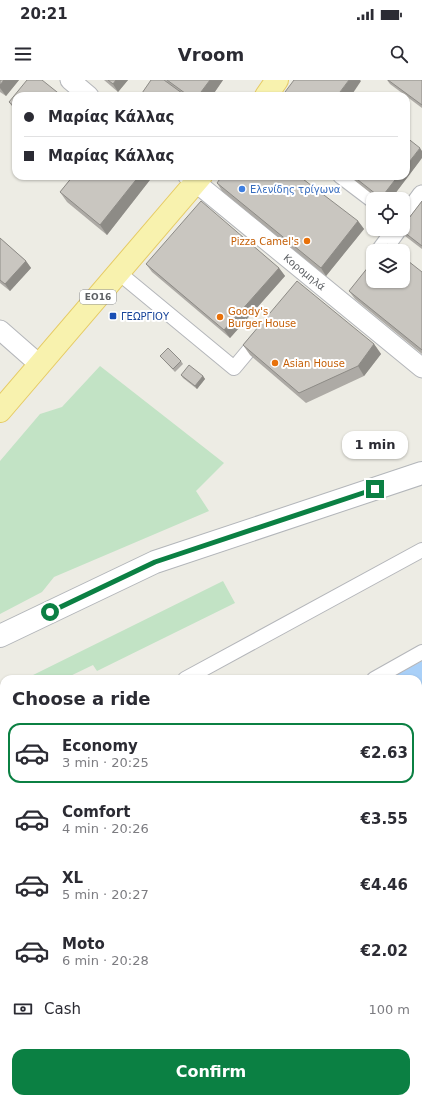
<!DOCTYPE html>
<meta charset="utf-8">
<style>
:root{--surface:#fff;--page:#f2f2f3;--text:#2b2b33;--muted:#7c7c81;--line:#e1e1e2;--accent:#0b8043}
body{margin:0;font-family:"DejaVu Sans",sans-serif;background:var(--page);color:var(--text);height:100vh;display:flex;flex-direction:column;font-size:15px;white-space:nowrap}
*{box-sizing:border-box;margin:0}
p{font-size:13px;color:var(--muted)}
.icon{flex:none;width:22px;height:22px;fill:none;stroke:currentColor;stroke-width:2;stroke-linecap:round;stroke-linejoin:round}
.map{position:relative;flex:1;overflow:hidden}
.details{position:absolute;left:0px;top:595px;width:422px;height:428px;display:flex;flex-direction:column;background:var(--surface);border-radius:12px 12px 0 0;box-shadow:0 1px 3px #0004}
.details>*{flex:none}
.guide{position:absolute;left:12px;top:12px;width:398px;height:88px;border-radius:12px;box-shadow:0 1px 3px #0004;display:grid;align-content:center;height:88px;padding:0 12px;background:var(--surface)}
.buttons{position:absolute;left:366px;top:112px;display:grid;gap:8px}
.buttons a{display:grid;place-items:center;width:44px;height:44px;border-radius:8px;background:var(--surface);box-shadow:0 1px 3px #0004;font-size:20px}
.end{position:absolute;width:18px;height:18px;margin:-9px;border:5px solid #0b8043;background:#fff;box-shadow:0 0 0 2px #fff}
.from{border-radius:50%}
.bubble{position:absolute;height:28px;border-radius:12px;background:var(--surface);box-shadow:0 1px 3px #0004;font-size:13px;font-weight:700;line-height:28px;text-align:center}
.guide b{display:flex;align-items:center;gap:14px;height:38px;font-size:15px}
.guide b+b{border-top:1px solid var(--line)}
.guide i{width:10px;height:10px;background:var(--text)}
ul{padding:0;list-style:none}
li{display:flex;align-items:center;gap:12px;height:60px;margin:0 8px 6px;padding:0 4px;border:2px solid transparent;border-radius:12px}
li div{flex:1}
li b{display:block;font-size:15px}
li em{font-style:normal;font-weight:700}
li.on{border-color:var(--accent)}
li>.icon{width:36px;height:36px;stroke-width:1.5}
h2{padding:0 12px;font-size:18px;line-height:48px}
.pay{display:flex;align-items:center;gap:10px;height:44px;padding:0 12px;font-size:15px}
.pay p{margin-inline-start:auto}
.action{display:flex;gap:8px;margin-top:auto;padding:8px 12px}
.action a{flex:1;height:46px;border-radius:12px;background:var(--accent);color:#fff;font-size:16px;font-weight:700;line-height:46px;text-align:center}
.status{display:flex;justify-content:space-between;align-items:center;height:28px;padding:0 20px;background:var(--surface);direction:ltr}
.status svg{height:11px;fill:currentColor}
header{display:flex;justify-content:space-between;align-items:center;height:52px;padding:0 12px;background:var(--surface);font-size:18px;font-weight:700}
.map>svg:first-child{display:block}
</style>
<div class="status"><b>20:21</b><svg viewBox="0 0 49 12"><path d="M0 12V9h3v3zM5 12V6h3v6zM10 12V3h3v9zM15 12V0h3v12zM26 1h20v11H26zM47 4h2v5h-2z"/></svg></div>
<header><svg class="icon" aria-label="menu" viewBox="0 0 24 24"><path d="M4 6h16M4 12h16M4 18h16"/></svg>Vroom<svg class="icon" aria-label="search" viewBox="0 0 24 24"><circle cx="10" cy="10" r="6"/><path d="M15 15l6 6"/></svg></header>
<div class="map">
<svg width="422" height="1023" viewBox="0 0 422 1023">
<rect width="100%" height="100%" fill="#edece4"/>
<g fill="#c2e3c5">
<path d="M100 286 224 383 196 411 209 431 54 497 42 512 0 534V381L40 334 62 327Z"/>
<path d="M223 501 235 523 97 591 93 585 64 599H25Z"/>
</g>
<path fill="#a9d0f8" d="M422 581V1023H0V809L4 807V1019H418V599H389Z"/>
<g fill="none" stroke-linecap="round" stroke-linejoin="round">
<defs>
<g id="pedestrian">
<path d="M340 96 373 121"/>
<path d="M119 193 234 288 259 258"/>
<path d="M185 599 422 470"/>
<path d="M374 599 422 572"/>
<path d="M0 699 4 697"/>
<path d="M0 804 4 802"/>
</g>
<g id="minor">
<path d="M70 0 89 16"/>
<path id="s1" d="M188 96 422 288"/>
<path d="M403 141 422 115"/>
<path d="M381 171 397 149"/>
<path d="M0 250 40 285"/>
</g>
<path id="secondary" d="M0 556 155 482 422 393"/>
<g id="primary">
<path d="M266 16 277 0"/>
<path d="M0 331 201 96"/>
</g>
</defs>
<use href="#pedestrian" stroke="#b4b6ba" stroke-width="16"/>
<use href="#minor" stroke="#b4b6ba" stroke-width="21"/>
<use href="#secondary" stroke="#b3b6ba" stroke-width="24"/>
<use href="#primary" stroke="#e6cb64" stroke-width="24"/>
<use href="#pedestrian" stroke="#fff" stroke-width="14"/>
<use href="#minor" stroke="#fff" stroke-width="19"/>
<use href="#secondary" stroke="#fff" stroke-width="22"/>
<use href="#primary" stroke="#f8f2ae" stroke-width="22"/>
</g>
<g fill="#adaaa5">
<path d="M0 0H19L6 16 0 12Z"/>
<path d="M104 0H128L118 12Z"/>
<path d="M151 0H223L212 16H140Z"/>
<path d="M387 0H422V28L390 4Z"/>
<path d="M16 16V32L9 22Z"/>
<path d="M422 78 391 119H378L349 96H406Z"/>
<path d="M73 96H153L107 155 67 122 60 112Z"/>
<path d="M217 103 358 141 364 149 326 196 222 111Z"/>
<path d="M422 121V169L405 156 400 149Z"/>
<path d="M0 158 26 181 31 188 10 211 0 203Z"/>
<path d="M146 184 279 188 285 196 230 258 152 192Z"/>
<path d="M422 192V274L355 219 349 211Z"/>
<path d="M374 264 381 274 364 296 306 323 250 275 243 265Z"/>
<path d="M160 276 181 281 183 284 175 292Z"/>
<path d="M181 295 203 296 205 299 197 309 183 298Z"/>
</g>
<g fill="#8d8b86">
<path d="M4 0H19L6 16 0 8V5Z"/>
<path d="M116 0H128L118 12 113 4Z"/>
<path d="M210 0H223L212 16H198Z"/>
<path d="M349 0H360L361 1 351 16H337Z"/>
<path d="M420 68 422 71V78L391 119H382L381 118 398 96H406V86Z"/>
<path d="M139 96H153L107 155 100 145Z"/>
<path d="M358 141 364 149 326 196 321 188Z"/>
<path d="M26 181 31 188 10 211 5 204Z"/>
<path d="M279 188 285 196 230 258 224 250Z"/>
<path d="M374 264 381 274 364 296 358 286Z"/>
<path d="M203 296 205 299 197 309 195 306Z"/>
</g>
<g fill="#c9c6c0" stroke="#8d8b86">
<path d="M0 0H4L0 5Z"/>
<path d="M27 0H42L62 16H16V28L9 22Z"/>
<path d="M108 0H116L113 4Z"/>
<path d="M151 0H164L186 16H140Z"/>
<path d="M167 0H210L198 16H189Z"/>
<path d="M294 0H349L337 16H282Z"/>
<path d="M388 0H422V25Z"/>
<path d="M406 57 420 68 406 86Z"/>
<path d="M73 96H139L100 145 60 112Z"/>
<path d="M222 96H299L358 141 321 188 217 103Z"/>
<path d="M353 96H398L381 118Z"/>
<path d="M201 121 279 188 224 250 146 184Z"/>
<path d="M422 121V166L400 149H403V146Z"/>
<path d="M0 158 26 181 5 204 0 200Z"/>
<path d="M387 164 395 171H381Z"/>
<path d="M403 177 422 192V270L349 211 373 181V201H403Z"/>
<path d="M297 201 374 264 358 286 299 313 243 265Z"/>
<path d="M168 268 181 281 173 289 160 276Z"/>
<path d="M189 285 203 296 195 306 181 295Z"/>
</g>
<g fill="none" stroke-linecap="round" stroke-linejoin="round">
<path stroke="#0b8043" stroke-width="5" d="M50 532 155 482 375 409"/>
</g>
<circle fill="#3f7fe0" stroke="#fff" stroke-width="1.5" cx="242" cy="109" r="4"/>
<g fill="#e8710a" stroke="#fff" stroke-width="1.5">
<circle cx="307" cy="161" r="4"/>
<circle cx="220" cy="237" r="4"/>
<circle cx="275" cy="283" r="4"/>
</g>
<rect fill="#1a4fb4" stroke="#fff" stroke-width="1.5" x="109" y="232" width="8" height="8" rx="2"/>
<g text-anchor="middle" stroke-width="4" stroke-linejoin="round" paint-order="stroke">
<rect fill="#fff" stroke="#8d8f92" stroke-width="1" x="80" y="210" width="36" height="14" rx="3"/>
<g font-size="9" font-weight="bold" fill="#5c5f63">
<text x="98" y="220">ΕΟ16</text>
</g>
<g font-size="10" fill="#366cbe" stroke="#fff" text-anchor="start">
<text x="250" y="113">Ελενίδης τρίγωνα</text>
</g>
<g font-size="10" fill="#c56008" stroke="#fff" text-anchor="start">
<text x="299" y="165" text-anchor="end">Pizza Camel's</text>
<text x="228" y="235">Goody's<tspan x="228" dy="12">Burger House</tspan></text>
<text x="283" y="287">Asian House</text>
</g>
<g font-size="10" fill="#5c5f63" stroke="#fff">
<text dy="4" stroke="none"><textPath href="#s1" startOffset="151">Κορομηλά</textPath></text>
</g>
<g font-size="10" fill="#164399" stroke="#fff" text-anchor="start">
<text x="121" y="240">ΓΕΩΡΓΙΟΥ</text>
</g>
</g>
</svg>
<div class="buttons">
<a><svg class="icon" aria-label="locate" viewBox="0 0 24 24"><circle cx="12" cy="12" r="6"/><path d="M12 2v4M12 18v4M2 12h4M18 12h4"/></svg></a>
<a><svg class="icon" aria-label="layers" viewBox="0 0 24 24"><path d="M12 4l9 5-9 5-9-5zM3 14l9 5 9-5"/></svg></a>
</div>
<i class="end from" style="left:50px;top:532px"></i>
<i class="end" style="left:375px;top:409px"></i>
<div class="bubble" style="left:342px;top:351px;width:66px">1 min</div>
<div class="guide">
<b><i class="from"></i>Μαρίας Κάλλας</b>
<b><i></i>Μαρίας Κάλλας</b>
</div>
<section class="details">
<h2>Choose a ride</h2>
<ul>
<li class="on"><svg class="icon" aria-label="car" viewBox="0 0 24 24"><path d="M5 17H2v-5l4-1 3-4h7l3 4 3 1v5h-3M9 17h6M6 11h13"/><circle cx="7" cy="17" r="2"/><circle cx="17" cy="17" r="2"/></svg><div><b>Economy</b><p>3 min · 20:25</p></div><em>€2.63</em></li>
<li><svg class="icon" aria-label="car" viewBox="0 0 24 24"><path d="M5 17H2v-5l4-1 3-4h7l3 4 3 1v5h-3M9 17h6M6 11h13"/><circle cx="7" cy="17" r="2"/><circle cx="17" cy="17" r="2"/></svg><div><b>Comfort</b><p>4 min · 20:26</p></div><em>€3.55</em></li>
<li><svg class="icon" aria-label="car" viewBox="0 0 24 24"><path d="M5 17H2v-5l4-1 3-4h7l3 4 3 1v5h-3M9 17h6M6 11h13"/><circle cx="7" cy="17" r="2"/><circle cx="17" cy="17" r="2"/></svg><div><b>XL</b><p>5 min · 20:27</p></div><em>€4.46</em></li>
<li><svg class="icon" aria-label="car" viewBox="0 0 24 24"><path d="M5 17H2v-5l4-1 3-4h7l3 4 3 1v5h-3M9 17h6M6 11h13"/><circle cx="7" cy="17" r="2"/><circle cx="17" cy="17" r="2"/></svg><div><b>Moto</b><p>6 min · 20:28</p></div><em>€2.02</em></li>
</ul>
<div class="pay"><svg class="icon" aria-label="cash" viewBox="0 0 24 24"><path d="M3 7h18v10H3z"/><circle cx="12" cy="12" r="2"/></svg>Cash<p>100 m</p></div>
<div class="action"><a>Confirm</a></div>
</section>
</div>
